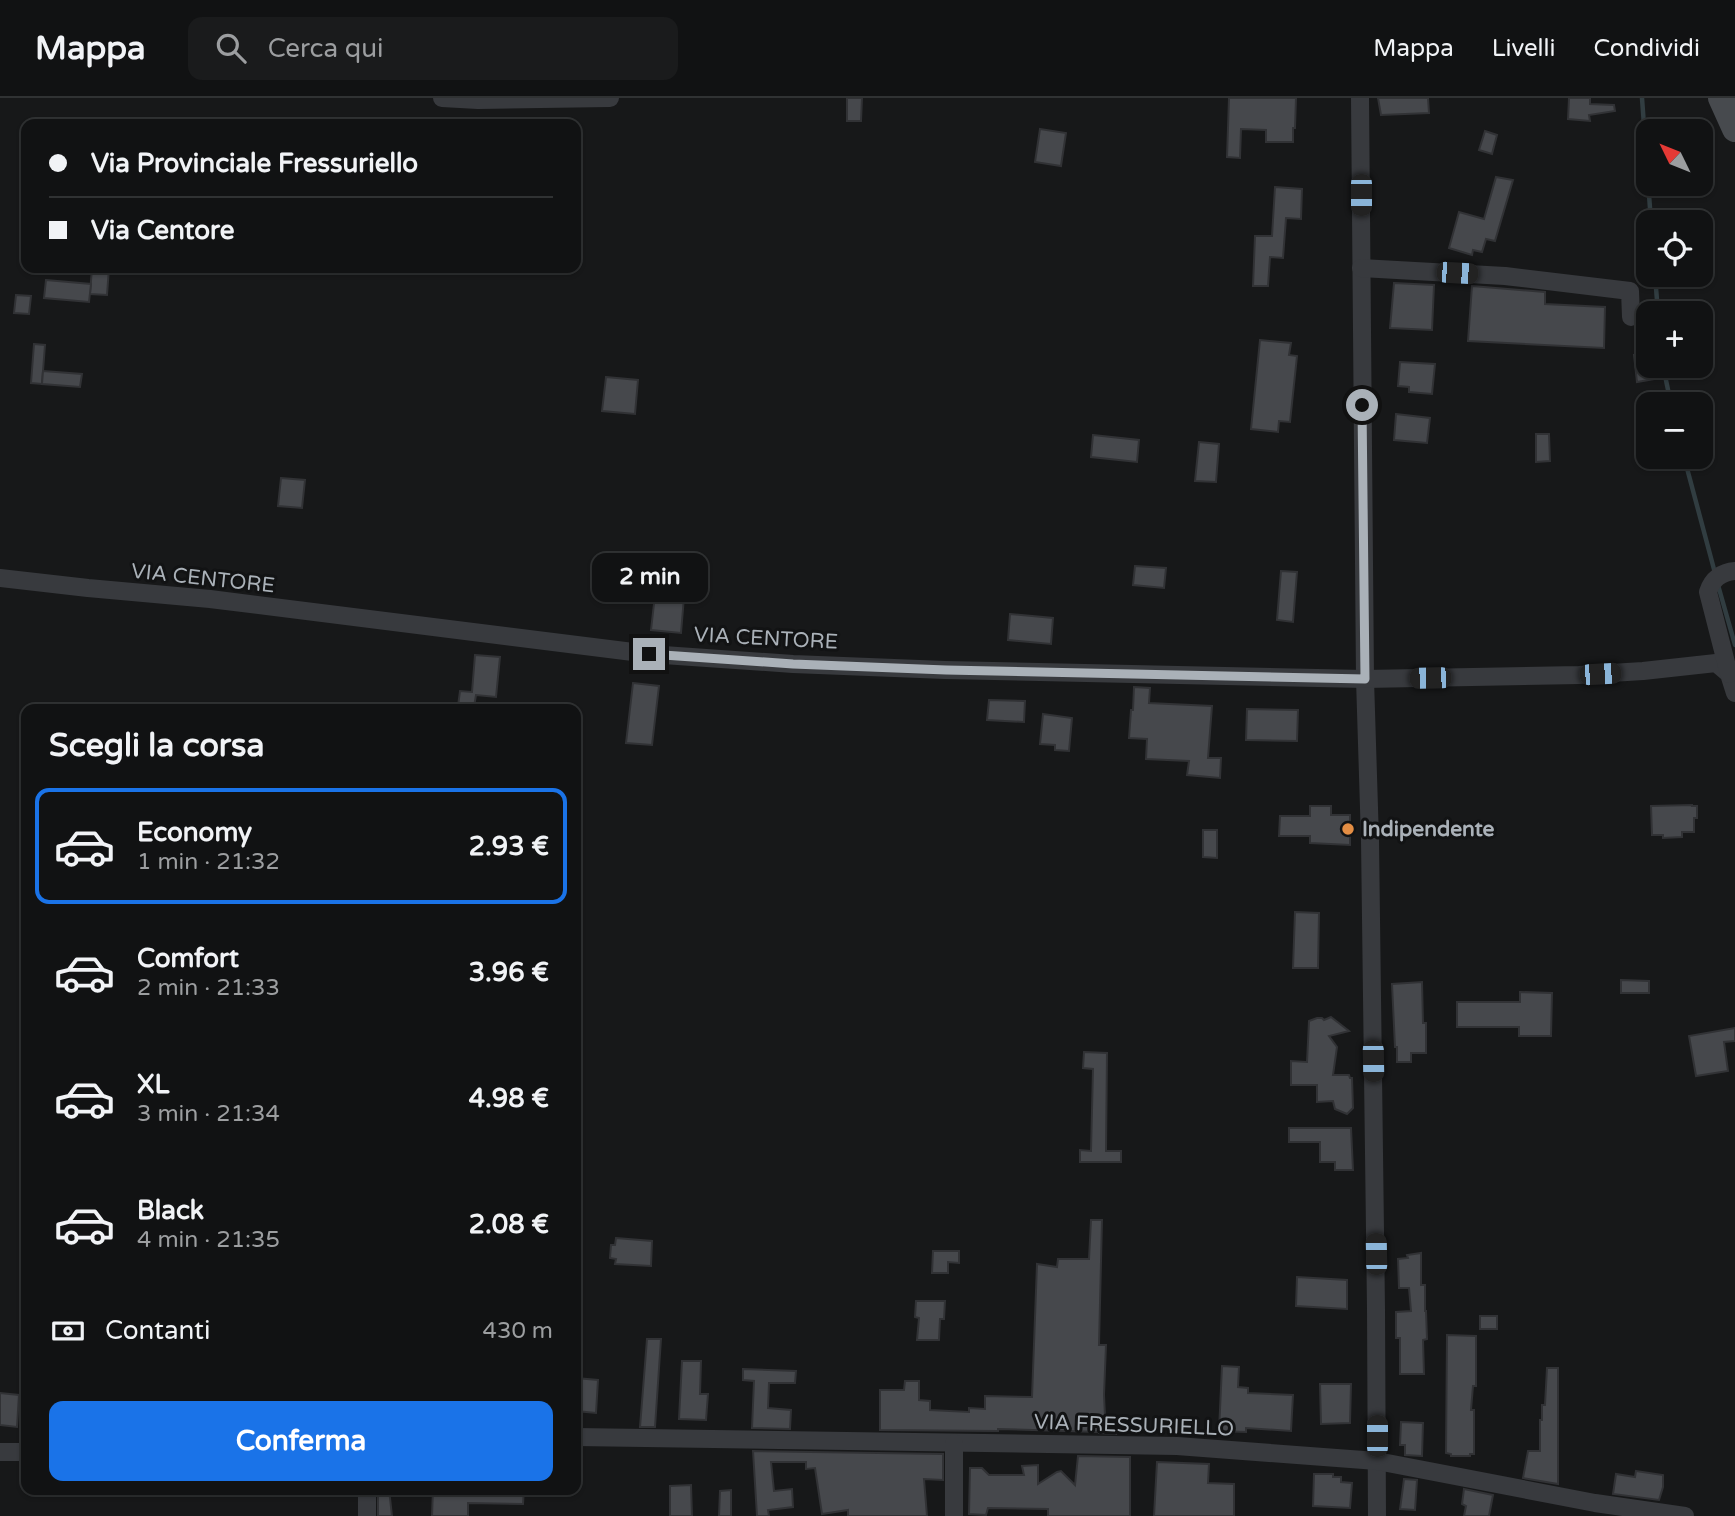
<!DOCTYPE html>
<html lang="it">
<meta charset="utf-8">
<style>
:root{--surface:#111213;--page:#1a1b1c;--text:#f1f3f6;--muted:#9c9ea0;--line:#303233;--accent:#1a73e8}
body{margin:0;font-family:"Varela Round",sans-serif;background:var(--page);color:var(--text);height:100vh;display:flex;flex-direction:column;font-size:26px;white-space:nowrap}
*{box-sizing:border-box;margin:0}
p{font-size:23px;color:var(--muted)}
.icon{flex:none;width:38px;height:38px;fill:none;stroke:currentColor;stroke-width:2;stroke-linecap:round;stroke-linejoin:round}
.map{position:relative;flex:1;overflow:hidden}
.panel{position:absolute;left:21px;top:606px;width:560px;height:791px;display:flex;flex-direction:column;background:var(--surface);border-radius:14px;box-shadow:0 2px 5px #0004,0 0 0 2px var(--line)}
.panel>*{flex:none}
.banner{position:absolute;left:21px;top:21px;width:560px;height:154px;border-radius:14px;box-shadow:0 2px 5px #0004,0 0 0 2px var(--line);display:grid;align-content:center;height:154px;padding:0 28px;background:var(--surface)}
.needle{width:46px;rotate:313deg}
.buttons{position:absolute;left:1636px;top:21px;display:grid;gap:14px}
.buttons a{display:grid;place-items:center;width:77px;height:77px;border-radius:14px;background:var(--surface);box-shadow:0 2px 5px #0004,0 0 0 2px var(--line);font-size:35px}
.end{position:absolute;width:32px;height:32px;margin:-16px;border:9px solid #aab1b8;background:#111;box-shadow:0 0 0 4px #111}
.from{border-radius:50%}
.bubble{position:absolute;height:49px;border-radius:14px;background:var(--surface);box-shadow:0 2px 5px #0004,0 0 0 2px var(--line);font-size:23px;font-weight:800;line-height:49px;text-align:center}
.car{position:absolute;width:21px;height:42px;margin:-21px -10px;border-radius:9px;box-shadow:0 0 5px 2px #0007;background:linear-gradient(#222 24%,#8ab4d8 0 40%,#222 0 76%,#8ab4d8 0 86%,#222 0)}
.banner b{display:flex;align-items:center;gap:24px;height:66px;font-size:26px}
.banner b+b{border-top:2px solid var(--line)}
.banner i{width:18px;height:18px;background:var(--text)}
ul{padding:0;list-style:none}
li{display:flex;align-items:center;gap:21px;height:116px;margin:0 14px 10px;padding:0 14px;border:4px solid transparent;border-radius:14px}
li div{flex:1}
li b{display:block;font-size:26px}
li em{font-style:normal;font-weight:800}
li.current{border-color:var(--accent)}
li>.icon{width:63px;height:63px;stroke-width:1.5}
h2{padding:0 28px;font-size:32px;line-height:84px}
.pay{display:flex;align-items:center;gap:18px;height:77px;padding:0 28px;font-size:26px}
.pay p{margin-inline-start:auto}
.primary-button{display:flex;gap:14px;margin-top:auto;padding:14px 28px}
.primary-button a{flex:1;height:80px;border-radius:14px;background:var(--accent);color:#fff;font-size:28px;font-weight:800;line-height:80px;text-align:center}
header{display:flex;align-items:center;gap:42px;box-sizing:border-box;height:98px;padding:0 35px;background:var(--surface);border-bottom:2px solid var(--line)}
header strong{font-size:33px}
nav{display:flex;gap:38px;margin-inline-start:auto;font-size:24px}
.search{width:490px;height:63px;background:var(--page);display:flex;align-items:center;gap:18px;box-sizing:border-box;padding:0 24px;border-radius:14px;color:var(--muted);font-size:26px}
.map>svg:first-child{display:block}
</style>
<header>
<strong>Mappa</strong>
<div class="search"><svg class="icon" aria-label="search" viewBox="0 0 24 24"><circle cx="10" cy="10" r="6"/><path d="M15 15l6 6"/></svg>Cerca qui</div>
<nav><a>Mappa</a><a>Livelli</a><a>Condividi</a></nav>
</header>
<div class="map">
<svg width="1735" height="1418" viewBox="0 0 1735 1418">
<rect width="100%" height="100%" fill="#171819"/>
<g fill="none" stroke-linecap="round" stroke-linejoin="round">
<g stroke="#313d41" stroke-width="4.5">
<path d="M1642 0 1651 124"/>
<path d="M1655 177 1658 215"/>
<path d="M1663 268 1671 306"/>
<path d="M1684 359 1715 475"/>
<path d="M1718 487 1735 547"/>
</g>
</g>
<g fill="#46484c" stroke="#313235" stroke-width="2">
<path d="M847 0H862L861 23H847Z"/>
<path d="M1229 0H1296L1295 30H1293V44H1266V32L1241 31 1240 60 1227 59Z"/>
<path d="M1378 0H1428L1429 15 1381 17Z"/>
<path d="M1569 0H1590V6L1614 7 1615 13 1589 17 1590 23 1568 21Z"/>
<path d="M1040 31 1066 35 1061 68 1035 64Z"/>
<path d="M1485 33 1497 37 1492 56 1479 52Z"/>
<path d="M1496 79 1513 82 1495 143 1486 141 1482 154 1473 152 1472 157 1449 150 1459 114 1484 121Z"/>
<path d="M1275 89 1302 91 1301 121 1286 120 1283 160 1270 159 1268 188H1253L1255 138H1272Z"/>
<path d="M92 170H109L107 197 90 196Z"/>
<path d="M46 182 91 186 89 204 44 200Z"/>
<path d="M1394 185 1434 187 1432 232 1390 230Z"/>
<path d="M1472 188 1545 194V206L1605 209 1604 250 1468 243Z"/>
<path d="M16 197 31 198 29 216 14 215Z"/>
<path d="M1260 242 1291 245 1289 257 1297 258 1290 324 1279 323 1278 334 1251 331Z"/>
<path d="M34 246 45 247 42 286 31 285Z"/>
<path d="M1648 256V268H1653L1655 281 1637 284 1634 257Z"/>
<path d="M1400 264 1435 266 1432 296 1409 294V289L1398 288Z"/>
<path d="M43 273 82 276 80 289 42 286Z"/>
<path d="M606 279 638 282 635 316 602 313Z"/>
<path d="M1396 316 1430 320 1427 345 1394 342Z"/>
<path d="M1536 336H1549L1550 363 1536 364Z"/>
<path d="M1093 337 1139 342 1137 364 1091 359Z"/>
<path d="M1199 344 1219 346 1216 384 1195 383Z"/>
<path d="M281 380 305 382 302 410 278 408Z"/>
<path d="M1135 468 1166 470 1164 490 1133 487Z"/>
<path d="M1281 473 1297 474 1293 524 1277 522Z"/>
<path d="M655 497 684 499 681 535 651 532Z"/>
<path d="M1010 516 1053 520 1051 546 1008 542Z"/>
<path d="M475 557 500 559 496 599 476 597 474 609 458 608 460 593 472 594Z"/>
<path d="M633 585 659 588 652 647 626 645Z"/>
<path d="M1134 589 1150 590 1149 605 1212 608 1208 660H1221L1220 680 1187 677 1189 663 1146 661 1147 641 1129 640 1131 612H1133Z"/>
<path d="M989 602 1025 603 1024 624 987 622Z"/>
<path d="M1247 611 1298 612 1297 643 1246 642Z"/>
<path d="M1043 616 1072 620 1069 653 1055 652V647L1040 646Z"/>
<path d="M1692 707V708H1697V720H1694V734H1682V739L1663 740V737H1652L1651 708Z"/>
<path d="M1310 708H1331V717H1350V747L1310 745V738H1279L1280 718H1310Z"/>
<path d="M1203 732H1217V760L1203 759Z"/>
<path d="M1295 814 1319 815 1318 870H1293Z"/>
<path d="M1621 882 1649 883V895H1621Z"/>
<path d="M1422 884 1423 925H1426V955H1411V964H1397V949H1395L1392 886Z"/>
<path d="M1520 894 1552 895 1551 938H1519V929H1457V904H1520Z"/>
<path d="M1331 919 1349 933 1329 938 1337 949 1333 977H1349L1350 980H1352L1353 1010 1347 1016 1335 1011 1333 1003 1317 1004V987H1291V963L1307 964 1309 923 1317 920H1322L1324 922Z"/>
<path d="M1735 930V943L1724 944 1728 973 1696 978 1689 938Z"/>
<path d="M1084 954 1107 955 1106 1053H1121V1064H1080V1052L1091 1053 1093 971 1083 970Z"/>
<path d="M1289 1030H1351L1353 1072H1335V1064H1320V1044H1289Z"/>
<path d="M1091 1122H1102L1099 1247H1106L1104 1297 1105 1318 1116 1317V1336L1099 1335V1334L998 1331V1333L880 1332V1292H904L905 1283H919V1302L930 1303V1312L969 1314V1310L985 1311V1298L1032 1299 1037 1166 1057 1169 1058 1161H1089Z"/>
<path d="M616 1140 652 1143 651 1168 615 1166 616 1161 610 1160 611 1147H615Z"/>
<path d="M933 1153H959V1165L948 1164V1175H932Z"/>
<path d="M1421 1155V1187H1425V1213H1426L1427 1241 1423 1242 1424 1276H1400V1240H1396V1214L1411 1213 1409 1190H1399L1398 1161 1408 1160 1407 1157Z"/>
<path d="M1297 1179 1347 1182V1211L1296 1208Z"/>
<path d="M916 1203H945L944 1221H940L939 1242H917L919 1220 915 1219Z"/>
<rect x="1480" y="1218" width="17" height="13"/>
<path d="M1447 1237 1476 1238V1288H1473L1471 1312H1474V1356H1470V1358H1451V1356L1446 1355Z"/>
<path d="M647 1241H661L655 1329H640Z"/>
<path d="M682 1263H701L700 1296H708L706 1322 679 1321Z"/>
<path d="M1222 1268 1239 1269 1238 1289 1248 1290V1295L1293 1297 1291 1333 1246 1330V1334L1219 1333Z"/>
<path d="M1547 1270H1558V1386L1523 1380 1528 1353H1540V1322H1542V1307H1545Z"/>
<path d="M743 1271 796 1273 795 1285H769L768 1310 791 1312 790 1331 752 1330 754 1283 743 1282Z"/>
<path d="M576 1280 598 1282 596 1315 576 1313Z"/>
<path d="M1320 1286H1351L1350 1325 1321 1326Z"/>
<path d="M0 1295 19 1297 17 1329 0 1327Z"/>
<path d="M1401 1324 1423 1325 1422 1358 1405 1357V1347H1400Z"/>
<path d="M753 1353 943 1356V1382L924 1381 927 1418H848V1412L822 1416 815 1370 806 1371V1364H771L774 1393 792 1391 793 1409 768 1412 769 1418H757Z"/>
<path d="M1078 1358 1130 1359V1418H1048V1411L988 1410 986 1417 969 1416 970 1370H982L989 1377H1024L1022 1368 1038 1367V1386L1057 1374 1061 1373 1075 1387Z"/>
<path d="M1157 1364 1209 1366 1208 1385 1234 1386V1418H1154Z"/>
<path d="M1636 1373 1663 1377V1389L1659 1402 1613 1396 1616 1376 1635 1379Z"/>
<path d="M1314 1376H1333V1379H1341V1384L1352 1385 1350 1410 1313 1408Z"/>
<path d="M1404 1381 1417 1382 1415 1412 1400 1411Z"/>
<path d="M691 1387 692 1418H670V1388Z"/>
<path d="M378 1391H389L392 1418H378Z"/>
<path d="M433 1391H524L523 1406 468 1405V1418H432Z"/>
<path d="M1464 1391 1493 1397 1489 1418H1464L1466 1408 1462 1406Z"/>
<path d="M731 1392V1418H719L720 1393Z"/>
</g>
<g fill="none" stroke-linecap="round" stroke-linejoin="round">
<g stroke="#383a3e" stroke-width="18">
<path d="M442 0 478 2 610 0"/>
<path d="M1360 0 1365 581 1370 742 1376 1211 1377 1418"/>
<path d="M1361 170 1505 178 1630 193 1631 219"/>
<path d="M0 480 88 490 210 501 649 556 793 566 945 572 1365 581 1579 577 1643 573 1716 565 1729 576 1735 595"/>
<path d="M1729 576 1708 494C1712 481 1722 474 1735 473"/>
<path d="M576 1339 1177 1348 1377 1363 1595 1405 1685 1418"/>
<path d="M0 1354H26"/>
<path d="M367 1391V1418"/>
<path d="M954 1418V1345"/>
</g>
<path stroke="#474a4e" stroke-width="26" d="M1721 0 1735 31"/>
</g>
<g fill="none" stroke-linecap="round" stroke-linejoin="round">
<path stroke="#aab1b8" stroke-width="9" d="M649 556 793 566 946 572 1365 581 1362 307"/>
</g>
<circle fill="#e48e44" stroke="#121314" stroke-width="2.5" cx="1348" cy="731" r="7"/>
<g text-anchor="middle" stroke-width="6" stroke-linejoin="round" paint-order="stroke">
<g font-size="21" fill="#aab1b8" stroke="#121314">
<text transform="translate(203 480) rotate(6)" y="7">VIA CENTORE</text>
<text transform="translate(766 540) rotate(3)" y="7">VIA CENTORE</text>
<text transform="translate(1134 1327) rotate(2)" y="7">VIA FRESSURIELLO</text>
</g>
<g font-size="21" font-weight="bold" fill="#aab1b8" stroke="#121314" text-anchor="start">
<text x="1362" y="738">Indipendente</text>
</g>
</g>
</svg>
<div class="buttons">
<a><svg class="needle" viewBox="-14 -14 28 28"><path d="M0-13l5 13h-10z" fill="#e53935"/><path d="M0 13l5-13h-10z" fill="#9c9ea0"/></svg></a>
<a><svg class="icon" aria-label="locate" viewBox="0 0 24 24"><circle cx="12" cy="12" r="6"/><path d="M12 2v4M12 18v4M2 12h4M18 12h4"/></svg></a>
<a>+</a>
<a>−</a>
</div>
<i class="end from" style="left:1362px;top:307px"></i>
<i class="end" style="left:649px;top:556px"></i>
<div class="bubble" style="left:592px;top:455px;width:116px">2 min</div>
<i class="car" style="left:1361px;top:97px;rotate:180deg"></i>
<i class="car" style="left:1457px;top:175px;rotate:93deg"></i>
<i class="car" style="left:1600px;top:576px;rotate:87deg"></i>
<i class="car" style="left:1430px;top:580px;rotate:269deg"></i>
<i class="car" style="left:1373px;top:963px;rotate:179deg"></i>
<i class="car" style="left:1376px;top:1156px;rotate:359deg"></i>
<i class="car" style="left:1377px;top:1338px;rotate:0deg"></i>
<div class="banner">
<b><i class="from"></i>Via Provinciale Fressuriello</b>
<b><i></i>Via Centore</b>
</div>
<section class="panel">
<h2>Scegli la corsa</h2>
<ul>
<li class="current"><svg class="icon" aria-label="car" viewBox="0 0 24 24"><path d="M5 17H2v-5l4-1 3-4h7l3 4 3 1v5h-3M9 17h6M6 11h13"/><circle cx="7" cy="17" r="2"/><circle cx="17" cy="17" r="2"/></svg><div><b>Economy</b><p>1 min · 21:32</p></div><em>2.93 €</em></li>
<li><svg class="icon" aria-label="car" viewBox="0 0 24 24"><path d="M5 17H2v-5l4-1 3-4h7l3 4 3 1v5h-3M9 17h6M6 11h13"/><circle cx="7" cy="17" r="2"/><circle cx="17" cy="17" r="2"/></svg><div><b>Comfort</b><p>2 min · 21:33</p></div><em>3.96 €</em></li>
<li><svg class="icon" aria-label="car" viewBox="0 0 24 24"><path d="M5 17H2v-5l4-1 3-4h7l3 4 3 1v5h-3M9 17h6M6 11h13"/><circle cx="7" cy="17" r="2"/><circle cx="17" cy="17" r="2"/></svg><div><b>XL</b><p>3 min · 21:34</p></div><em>4.98 €</em></li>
<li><svg class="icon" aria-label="car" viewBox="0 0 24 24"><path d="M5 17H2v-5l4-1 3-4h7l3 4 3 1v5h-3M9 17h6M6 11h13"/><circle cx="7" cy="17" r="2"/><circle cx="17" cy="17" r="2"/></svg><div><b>Black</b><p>4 min · 21:35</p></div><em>2.08 €</em></li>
</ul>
<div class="pay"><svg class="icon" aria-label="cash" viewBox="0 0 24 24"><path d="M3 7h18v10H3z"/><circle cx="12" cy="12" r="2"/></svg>Contanti<p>430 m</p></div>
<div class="primary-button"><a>Conferma</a></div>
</section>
</div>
